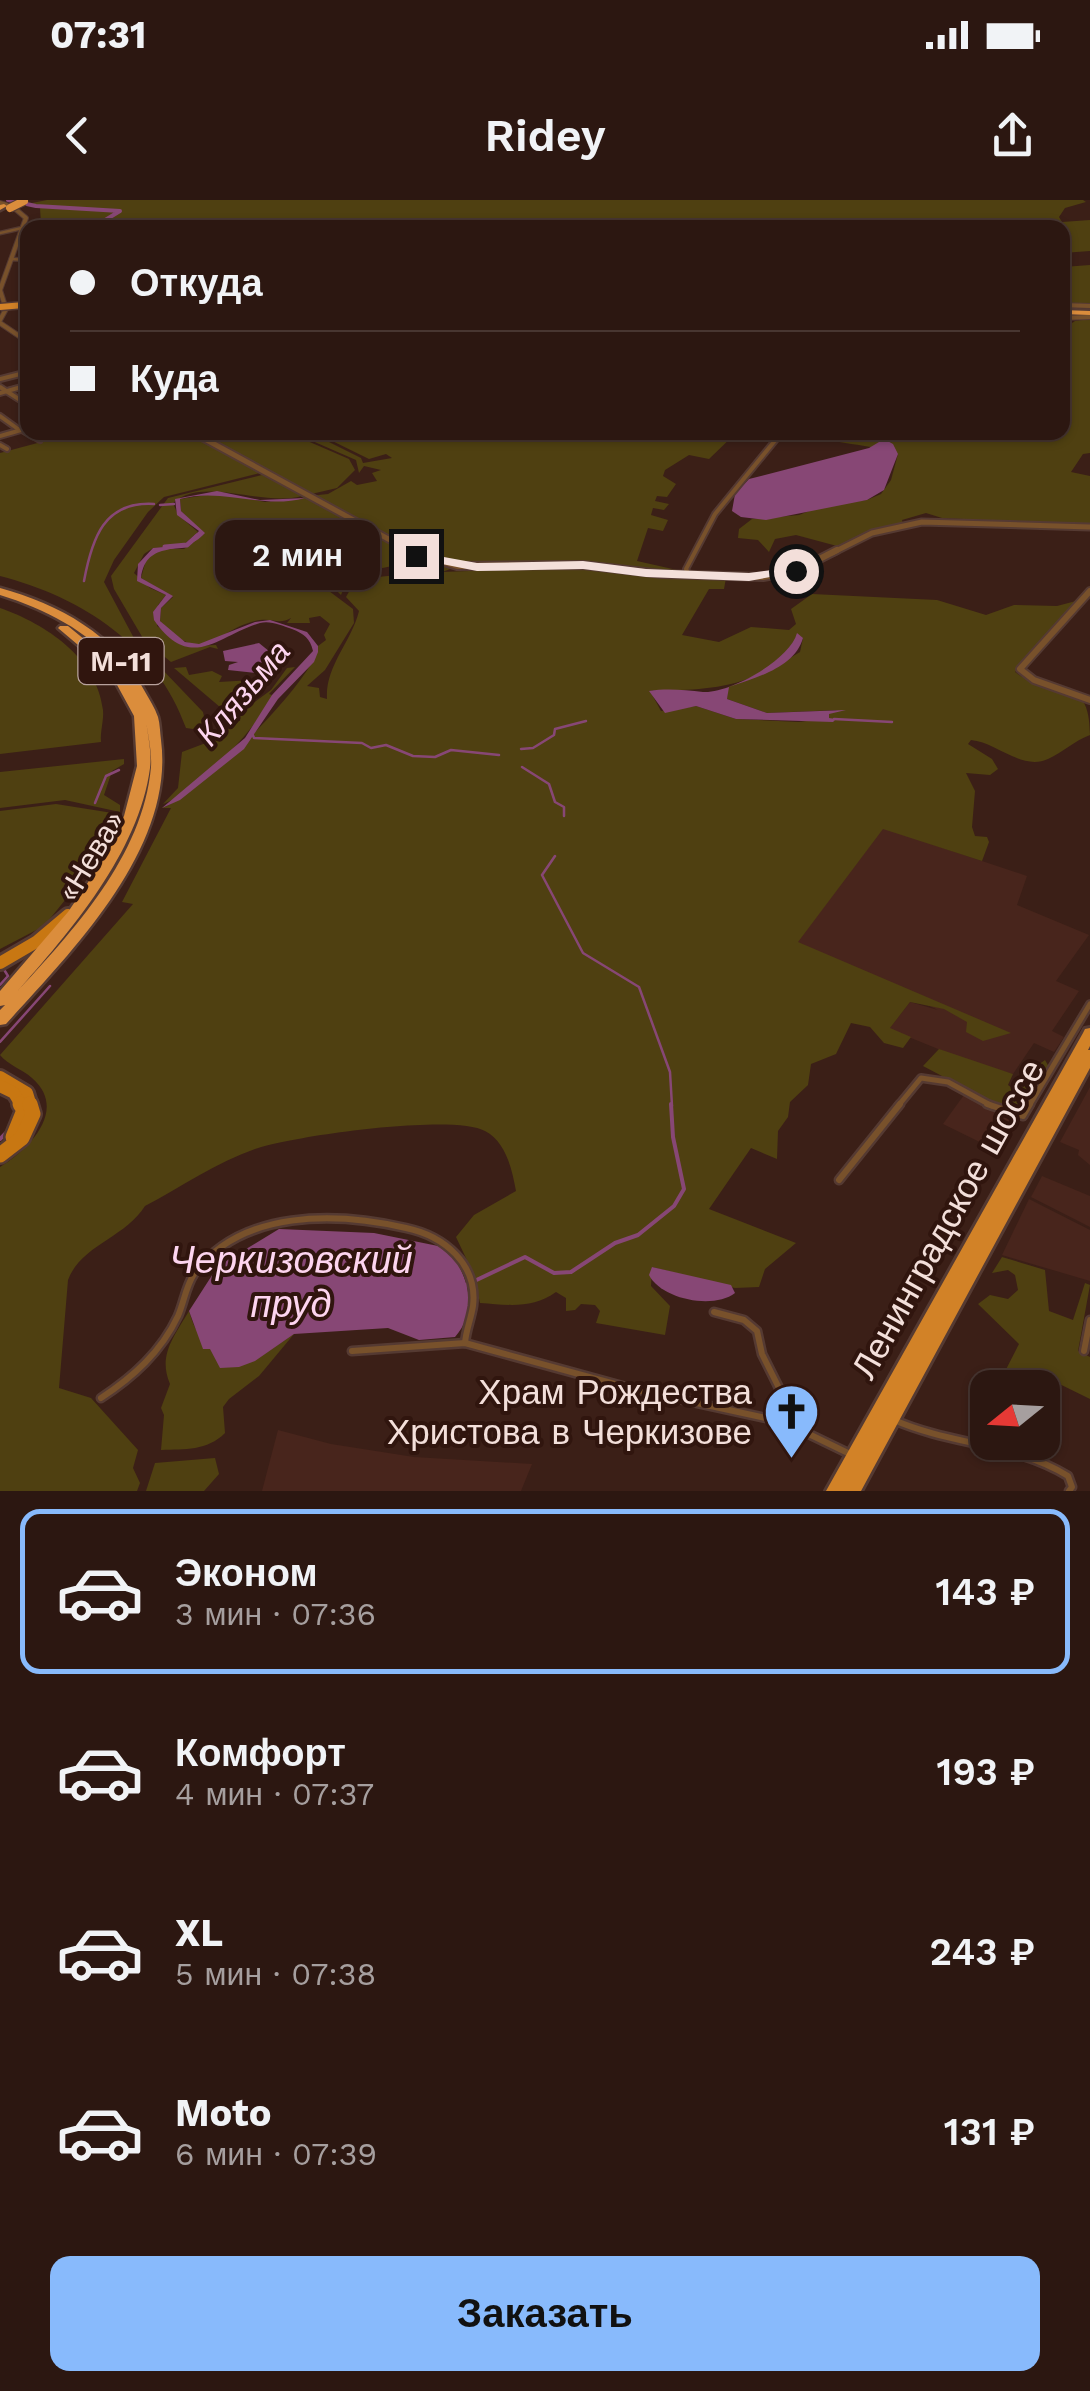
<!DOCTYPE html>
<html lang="ru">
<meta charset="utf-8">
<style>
:root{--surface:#2c1711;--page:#34201a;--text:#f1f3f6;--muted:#a69f9f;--line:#483631;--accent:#88bafc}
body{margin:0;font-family:"Work Sans",sans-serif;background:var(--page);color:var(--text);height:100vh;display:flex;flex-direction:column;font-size:38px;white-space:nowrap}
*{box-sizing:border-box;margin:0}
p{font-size:32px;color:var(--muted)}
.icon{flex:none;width:55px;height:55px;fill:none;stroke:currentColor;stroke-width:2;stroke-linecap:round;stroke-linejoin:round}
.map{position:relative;height:1291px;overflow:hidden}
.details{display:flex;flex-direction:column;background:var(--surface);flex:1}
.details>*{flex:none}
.hud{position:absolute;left:20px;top:20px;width:1050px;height:220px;border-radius:20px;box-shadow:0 2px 8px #0004,0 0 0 2px var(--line);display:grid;align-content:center;height:220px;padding:0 50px;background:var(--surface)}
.needle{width:65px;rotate:252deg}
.buttons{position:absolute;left:970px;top:1170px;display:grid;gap:20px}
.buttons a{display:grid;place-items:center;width:90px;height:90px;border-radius:20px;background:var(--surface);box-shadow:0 2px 8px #0004,0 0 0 2px var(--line);font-size:50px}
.end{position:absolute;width:45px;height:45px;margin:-22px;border:12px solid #f3dfda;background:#111;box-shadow:0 0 0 5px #111}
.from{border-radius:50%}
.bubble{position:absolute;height:70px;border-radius:20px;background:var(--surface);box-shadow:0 2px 8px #0004,0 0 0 2px var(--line);font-size:32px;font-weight:600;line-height:70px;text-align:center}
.hud b{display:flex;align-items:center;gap:35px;height:95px;font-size:38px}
.hud b+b{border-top:2px solid var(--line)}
.hud i{width:25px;height:25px;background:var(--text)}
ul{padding:18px 0 0;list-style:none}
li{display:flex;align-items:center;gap:30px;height:165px;margin:0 20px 15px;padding:0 30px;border:5px solid transparent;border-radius:20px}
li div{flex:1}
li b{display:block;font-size:38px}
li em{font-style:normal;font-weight:600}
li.current{border-color:var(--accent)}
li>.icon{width:90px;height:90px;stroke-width:1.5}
.cta{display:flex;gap:20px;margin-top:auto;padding:20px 50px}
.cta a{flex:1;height:115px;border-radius:20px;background:var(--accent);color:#111;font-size:40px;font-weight:600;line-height:115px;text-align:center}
.status{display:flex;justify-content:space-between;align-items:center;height:70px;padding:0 50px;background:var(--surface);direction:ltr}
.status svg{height:28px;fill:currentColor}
header{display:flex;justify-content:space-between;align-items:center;height:130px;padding:0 50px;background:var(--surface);font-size:45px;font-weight:600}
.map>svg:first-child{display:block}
</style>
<div class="status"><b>07:31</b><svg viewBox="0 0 49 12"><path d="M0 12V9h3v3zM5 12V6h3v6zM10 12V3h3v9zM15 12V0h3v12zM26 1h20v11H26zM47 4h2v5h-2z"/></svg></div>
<header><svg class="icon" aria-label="back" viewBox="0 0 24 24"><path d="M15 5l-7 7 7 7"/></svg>Ridey<svg class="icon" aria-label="share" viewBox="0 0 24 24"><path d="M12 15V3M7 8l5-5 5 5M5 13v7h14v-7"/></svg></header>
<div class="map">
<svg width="1090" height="1291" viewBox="0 0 1090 1291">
<rect width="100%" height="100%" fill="#3b1f17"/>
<g fill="#48251c">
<path d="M883 628 1027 676 1017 705 1089 735 1056 781 1079 791 1052 831 1064 837 1054 852 1034 843 1013 874 970 862 889 829 910 802 938 810 797 742Z"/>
<path d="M1090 887V965L1078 955 1079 950 1060 942Z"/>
<path d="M964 895 1014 919 996 950 943 924Z"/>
<path d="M1042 976 1090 996V1027L1031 997Z"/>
<path d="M1029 999 1090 1030V1081L1002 1055Z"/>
<path d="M278 1230 331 1244 414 1257 532 1264 521 1291H262Z"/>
</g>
<g fill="#4f4011" fill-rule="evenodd">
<path d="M47 0H1083L1086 2 1065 8 1059 17 1062 22 1090 20V51L1063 53 1062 28H84L76 19 41 24 40 8 32 3Z"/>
<path d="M1090 65V104L1063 103V67Z"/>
<path d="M1090 119V253L1083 254 1071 272 1090 276V325L942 318 926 313 902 320 903 324 837 346 796 335 775 339 769 352 758 340 738 338 739 329 752 319 799 315 822 306 867 300 881 294 891 280 898 254C868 243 835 245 804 233L1062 232 1063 129 1075 121Z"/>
<path d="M75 233H188L260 273 164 297 148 312 114 360 104 382 136 442 203 512 205 521 193 529 186 528C157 446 82 397 0 376V253Z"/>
<path d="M196 233H289L349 259 355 270 337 288 307 295Z"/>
<path d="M294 233H311L361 258 363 263 392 258 386 254 369 259 316 233H736L709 259 689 255 665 270 663 276 676 284 667 297 657 296 655 301 669 304 664 310 653 308 651 315 668 320 663 331 648 328 637 361 686 372 680 374 535 361C462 386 373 330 309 296L328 294 351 281 357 285 377 281 372 273 381 270 364 266 359 273 356 260Z"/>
<path d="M262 275 302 296C261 307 203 276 173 303L178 315 198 332 181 347 153 348 144 354 134 373 150 388 166 395 158 405 157 426 185 446 216 445 218 449 210 447 171 462 144 440 114 389 111 376 168 298Z"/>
<path d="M220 293 265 302 305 298 417 359 407 364 420 360 456 367 442 372 552 368 726 378 724 389H709L682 435 719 442 751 427 789 430 796 424 791 409 812 394 937 400 986 415 1014 405 1057 406 1076 401 1015 472C1053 501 1090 470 1090 535 1074 541 1063 552 1048 559 1022 571 996 542 971 540L968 544 992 559 998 569 990 575 966 573 975 591 972 627 975 636 987 637 989 642 982 661 883 629 798 742 1011 833 983 841 966 832 967 822 944 809 910 802 890 828 911 837 903 848 884 843 870 827 851 823 836 854 811 864 808 885 790 902 788 917 778 931 777 959 751 948 709 1009 796 1043 765 1069 759 1087 735 1088 652 1067 651 1086 670 1106 665 1135 596 1123 600 1111 595 1105 581 1104 575 1110 566 1111V1098L556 1092C533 1109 508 1105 480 1103L474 1075 456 1037 474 1015 516 991C512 969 506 942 485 931 454 913 291 936 255 949 217 962 181 987 145 1006 125 1038 81 1045 68 1080L59 1188 91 1198 138 1250 133 1268 140 1283 137 1291H0V967C28 950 69 910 32 878 22 869 8 865 0 855L133 704 122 702 171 608H162C196 597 316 479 318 446L326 440 324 435 330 424 320 416 309 418 310 423H287L291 418C279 425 273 418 260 420 216 427 206 471 160 421L161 408 173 397 141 378 146 360 159 349H184L204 334 181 311 180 299ZM397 365 400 369 421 367 441 371 356 379 346 397 359 411C351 443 325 466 327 499L320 497 319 488 307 486 325 470 354 423 353 409 317 382 329 386 338 378 334 388 341 395 349 376H344ZM797 438H803L800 452 763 474 728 487 727 499 767 513 838 510 829 513V518L799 522 736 519 696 506 661 511 650 491 656 490C704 491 770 488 797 438Z"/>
<path d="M0 408C46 424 97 458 103 510 104 521 100 531 101 542L0 554Z"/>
<path d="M186 467 189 475 212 471 222 476 219 482 253 480 248 482 254 483 251 490 260 492 227 513 174 468Z"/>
<path d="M295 467 269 494 272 495C260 526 195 593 163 604L178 588 182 552 219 538 234 521H240L241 512 271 490 287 468Z"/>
<path d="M124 559V564L112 571 104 595 120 605V612L65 600 0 608V572Z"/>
<path d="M56 604 119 614 74 689 44 726 0 749V611Z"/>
<path d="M939 849 1013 874 1008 885 1016 891 1031 883 1038 865 1045 860 1049 867 1025 909 1010 912 923 866Z"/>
<path d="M1002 1057 1045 1070 1049 1111 1073 1120 1085 1083 1090 1085 1078 1151 1090 1157V1199L1031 1170 1022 1187H997L1019 1144 978 1104 990 1095 1008 1099 1018 1090 1015 1075 1008 1070 992 1073Z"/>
<path d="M189 1111C200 1151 219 1151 254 1161L294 1134 259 1176 229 1199 223 1207 225 1233C207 1251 185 1249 161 1250L164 1215 161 1208 170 1184C158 1156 173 1138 189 1111Z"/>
<path d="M215 1258 219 1274 204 1291H146L155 1263Z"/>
</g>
<g fill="#874775">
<path d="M884 239 893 244 898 254 884 290 867 300 766 320 741 317 732 311 735 294 749 279 869 248Z"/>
<path d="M217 291 260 300 305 298C261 310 223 287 180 299L181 311 205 333C182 359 147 337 141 378L173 396 161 408 160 421 185 442 199 444 255 422 270 420 307 432 318 446V452L314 462 278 499 244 549 180 600 162 608 245 538 272 495 313 451C310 438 304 434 292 429 283 426 270 420 260 423 220 434 191 474 154 420L153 412 166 395 137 381 138 364 153 348 185 345 199 331 177 315 175 299Z"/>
<path d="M797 433 803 438C795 467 758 477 729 487L727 499 767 513 846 510 829 514V518L836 519 833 522 736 519 696 506 665 513 649 491C667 488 685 490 703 492 729 494 790 460 797 433Z"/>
<path d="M259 443 275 456 277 466 256 473 228 470 229 465 238 462 225 461 223 451Z"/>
<path d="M279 1029 374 1033 448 1048C467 1075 480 1109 455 1137L419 1140 388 1128 294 1134 255 1161 239 1167 220 1168 210 1149H203L189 1111 218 1066Z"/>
<path d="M652 1067 731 1085 735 1093C713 1110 661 1099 649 1075Z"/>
</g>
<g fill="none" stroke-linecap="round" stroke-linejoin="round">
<g stroke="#874775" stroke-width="2.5">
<path d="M160 305 174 304"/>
<path d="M84 381C92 338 104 301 154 304"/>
<path d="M834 519 892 522"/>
<path d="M252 533 254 538 362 543 371 548 386 545 413 556 435 557 451 550 499 555"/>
<path d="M521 549 533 548 554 535 555 529 586 521"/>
<path d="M522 567 549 584 555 602 564 607V616"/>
<path d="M95 603 106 576 119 570"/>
<path d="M555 656 542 675 583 753 639 787 670 872 672 906"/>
<path d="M0 785 8 776 3 768"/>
<path d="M0 842 50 786"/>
</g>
<g stroke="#874775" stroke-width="4">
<path d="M0 939 6 933"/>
<path d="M466 1085 525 1057 554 1073 571 1072 615 1043 638 1035 674 1006 684 989 673 937 671 904"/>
</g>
<path stroke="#874775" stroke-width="4" d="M8 0 36 6 120 11 102 22 109 28"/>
<path stroke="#874775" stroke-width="5" d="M165 347 187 345 197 336"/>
<defs>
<g id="minor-far3">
<path d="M23 26 59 25"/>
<path d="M0 33 22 28"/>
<path d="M11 59 28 60"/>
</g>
<g id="minor-far2">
<path d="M0 179 28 172"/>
<path d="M0 187 28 205"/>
<path d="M0 193 28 185"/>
<path d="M0 216 18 229"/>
<path d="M22 230 40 240"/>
<path d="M0 236 28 228"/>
<path d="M0 245 7 249"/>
<path d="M689 375 686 369 715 314 782 232"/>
</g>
<g id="minor-far1">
<path d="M898 906 921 878 948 882 992 906"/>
<path d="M1029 906 1090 804"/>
</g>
<g id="minor">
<path d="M987 904 1023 916 1030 904"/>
<path d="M839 980 900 904"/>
<path d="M714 1112 744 1120 757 1131 762 1154 779 1188 784 1222"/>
<path d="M352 1151 465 1143 637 1190 784 1222 850 1254"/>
<path d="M1084 1151 1090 1120"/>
<path d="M101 1198C133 1177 161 1152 178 1116 184 1102 186 1086 194 1074 241 1009 337 1012 406 1028 444 1036 478 1064 473 1106 471 1119 466 1130 465 1143"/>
<path d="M894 1220C951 1245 1014 1243 1068 1276L1072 1287 1069 1291"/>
</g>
<g id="tertiary-far2">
<path d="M0 3 13 7 26 18 0 90 6 109 0 120"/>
<path d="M1062 105 1090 106"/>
<path d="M1062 118 1090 117"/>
<path d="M0 123 28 142"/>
</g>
<g id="tertiary-far1">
<path d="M192 232 414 353"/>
<path d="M832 353 872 333 922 322 1090 327"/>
</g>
<g id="tertiary">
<path d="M405 350 457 366 583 365 662 374 763 377 796 371 837 350"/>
<path d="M1090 391 1020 469 1034 480 1090 500"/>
</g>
<g id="primary-far1">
<path d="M0 763 36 742 68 715"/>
<path d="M0 877 27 893 31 906"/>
<path d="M0 886 14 893 22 906"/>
</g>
<g id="primary">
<path d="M13 937 24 910 20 904"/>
<path d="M0 955 22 938 33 914 30 904"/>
</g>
<path id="trunk" d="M1090 828V846L1088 850H1090V868L861 1291H826L1083 833 1085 829Z"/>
<g id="motorway">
<path d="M4 4 7 6 0 10V5Z"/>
<path d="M1062 110 1090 111V115L1062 114Z"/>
<path d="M0 388C59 404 115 435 144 490 149 499 155 508 158 517 160 524 160 533 161 540 175 648 73 750 6 824L0 825V810L5 805 0 806V791L68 712 99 666 124 616 137 566 134 516 110 472 58 428 60 426H68L118 467C87 430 45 409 0 395ZM146 521C148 535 152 552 151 567 143 656 73 731 15 794 70 732 139 652 150 568 152 553 148 536 146 521Z"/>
</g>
</defs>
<use href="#minor-far3" stroke="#553a32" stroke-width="5"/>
<use href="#minor-far2" stroke="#553a32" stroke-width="8"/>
<use href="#minor-far1" stroke="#553a32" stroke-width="10"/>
<use href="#minor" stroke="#553a32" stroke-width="11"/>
<use href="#tertiary-far2" stroke="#553a32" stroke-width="6"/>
<use href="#tertiary-far1" stroke="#553a32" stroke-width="9"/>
<use href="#tertiary" stroke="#553a32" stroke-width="10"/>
<use href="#primary-far1" stroke="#553a32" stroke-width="18"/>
<use href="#primary" stroke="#553a32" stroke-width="20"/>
<use href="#trunk" stroke="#553a32" stroke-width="6"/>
<use href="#motorway" stroke="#553a32" stroke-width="5"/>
<use href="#minor-far3" stroke="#78512b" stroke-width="2.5"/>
<use href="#minor-far2" stroke="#78512b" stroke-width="4"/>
<use href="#minor-far1" stroke="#78512b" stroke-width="5"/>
<use href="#minor" stroke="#78512b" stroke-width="6"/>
<use href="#tertiary-far2" stroke="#78512b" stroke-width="4"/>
<use href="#tertiary-far1" stroke="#78512b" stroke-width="5"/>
<use href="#tertiary" stroke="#78512b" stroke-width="6"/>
<use href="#primary-far1" stroke="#c87712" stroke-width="12"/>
<use href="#primary" stroke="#c87712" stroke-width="15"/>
<use href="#trunk" fill="#d28227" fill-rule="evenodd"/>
<use href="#motorway" fill="#db8d3c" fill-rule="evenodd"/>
<defs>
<path id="trunk-bridge" d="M0 107 24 105"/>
<path id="motorway-bridge" d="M10 8 24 1"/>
</defs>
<use href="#trunk-bridge" stroke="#553a32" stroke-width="9" stroke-linecap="butt"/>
<use href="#motorway-bridge" stroke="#553a32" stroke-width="10" stroke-linecap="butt"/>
<use href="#trunk-bridge" stroke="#d28227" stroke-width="6"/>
<use href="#motorway-bridge" stroke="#db8d3c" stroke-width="8"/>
</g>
<path fill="#f3dfda" d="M416 352 477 363 583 361 646 369 749 373 796 367 803 371 749 381 646 377 583 369 477 371 412 358V353Z"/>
<defs>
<symbol id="church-pin" viewBox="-11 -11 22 30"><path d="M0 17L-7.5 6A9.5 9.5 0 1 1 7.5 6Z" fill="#88bafc" stroke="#30150e"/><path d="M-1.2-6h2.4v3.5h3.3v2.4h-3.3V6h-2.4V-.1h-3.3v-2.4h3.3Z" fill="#111"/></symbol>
</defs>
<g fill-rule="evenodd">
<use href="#church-pin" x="760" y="1180" width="63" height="86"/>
</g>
<g text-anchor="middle" stroke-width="8" stroke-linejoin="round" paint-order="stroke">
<rect fill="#30150e" stroke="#b8a29d" stroke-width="2.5" x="78.5" y="438" width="85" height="46" rx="8"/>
<g font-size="28" font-weight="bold" fill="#f3dfda">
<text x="121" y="471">М-11</text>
</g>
<g font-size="30" fill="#f3dfda" stroke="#30150e">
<text transform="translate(91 656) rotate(-59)" y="10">«Нева»</text>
</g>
<g font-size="32" font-style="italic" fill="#fdd5ef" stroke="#30150e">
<text transform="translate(243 493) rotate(-50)" y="11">Клязьма</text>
</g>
<g font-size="35" fill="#f3dfda" stroke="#30150e">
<text transform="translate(948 1019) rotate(-61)" y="12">Ленинградское шоссе</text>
</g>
<g font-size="35" fill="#f3dfda" stroke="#30150e" text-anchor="end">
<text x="752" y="1204">Храм Рождества<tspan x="752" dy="40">Христова в Черкизове</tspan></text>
</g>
<g font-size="38" font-style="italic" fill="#fdd5ef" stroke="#30150e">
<text x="291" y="1073">Черкизовский<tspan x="291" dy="44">пруд</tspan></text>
</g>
</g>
</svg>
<div class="buttons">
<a><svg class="needle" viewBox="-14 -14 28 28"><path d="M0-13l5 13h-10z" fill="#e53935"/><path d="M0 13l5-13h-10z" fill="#a69f9f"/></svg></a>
</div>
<i class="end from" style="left:796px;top:371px"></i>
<i class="end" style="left:416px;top:356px"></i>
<div class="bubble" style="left:215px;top:320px;width:165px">2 мин</div>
<div class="hud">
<b><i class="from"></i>Откуда</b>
<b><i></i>Куда</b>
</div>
</div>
<section class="details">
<ul>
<li class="current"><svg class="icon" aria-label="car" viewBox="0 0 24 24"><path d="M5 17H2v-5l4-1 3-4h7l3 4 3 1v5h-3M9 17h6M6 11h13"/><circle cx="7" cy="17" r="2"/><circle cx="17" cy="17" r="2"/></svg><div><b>Эконом</b><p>3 мин · 07:36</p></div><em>143 ₽</em></li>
<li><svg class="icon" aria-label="car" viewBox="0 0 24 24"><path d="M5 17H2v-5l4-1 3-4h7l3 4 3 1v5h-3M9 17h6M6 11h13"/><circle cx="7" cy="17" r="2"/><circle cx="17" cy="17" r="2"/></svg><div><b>Комфорт</b><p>4 мин · 07:37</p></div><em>193 ₽</em></li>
<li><svg class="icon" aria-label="car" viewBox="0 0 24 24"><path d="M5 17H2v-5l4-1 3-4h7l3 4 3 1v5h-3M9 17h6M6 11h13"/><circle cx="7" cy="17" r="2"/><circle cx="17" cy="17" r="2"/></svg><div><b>XL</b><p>5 мин · 07:38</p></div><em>243 ₽</em></li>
<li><svg class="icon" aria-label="car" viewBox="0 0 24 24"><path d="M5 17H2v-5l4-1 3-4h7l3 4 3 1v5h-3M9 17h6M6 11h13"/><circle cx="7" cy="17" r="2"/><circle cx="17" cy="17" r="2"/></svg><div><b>Moto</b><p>6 мин · 07:39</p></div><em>131 ₽</em></li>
</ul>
<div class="cta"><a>Заказать</a></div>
</section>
